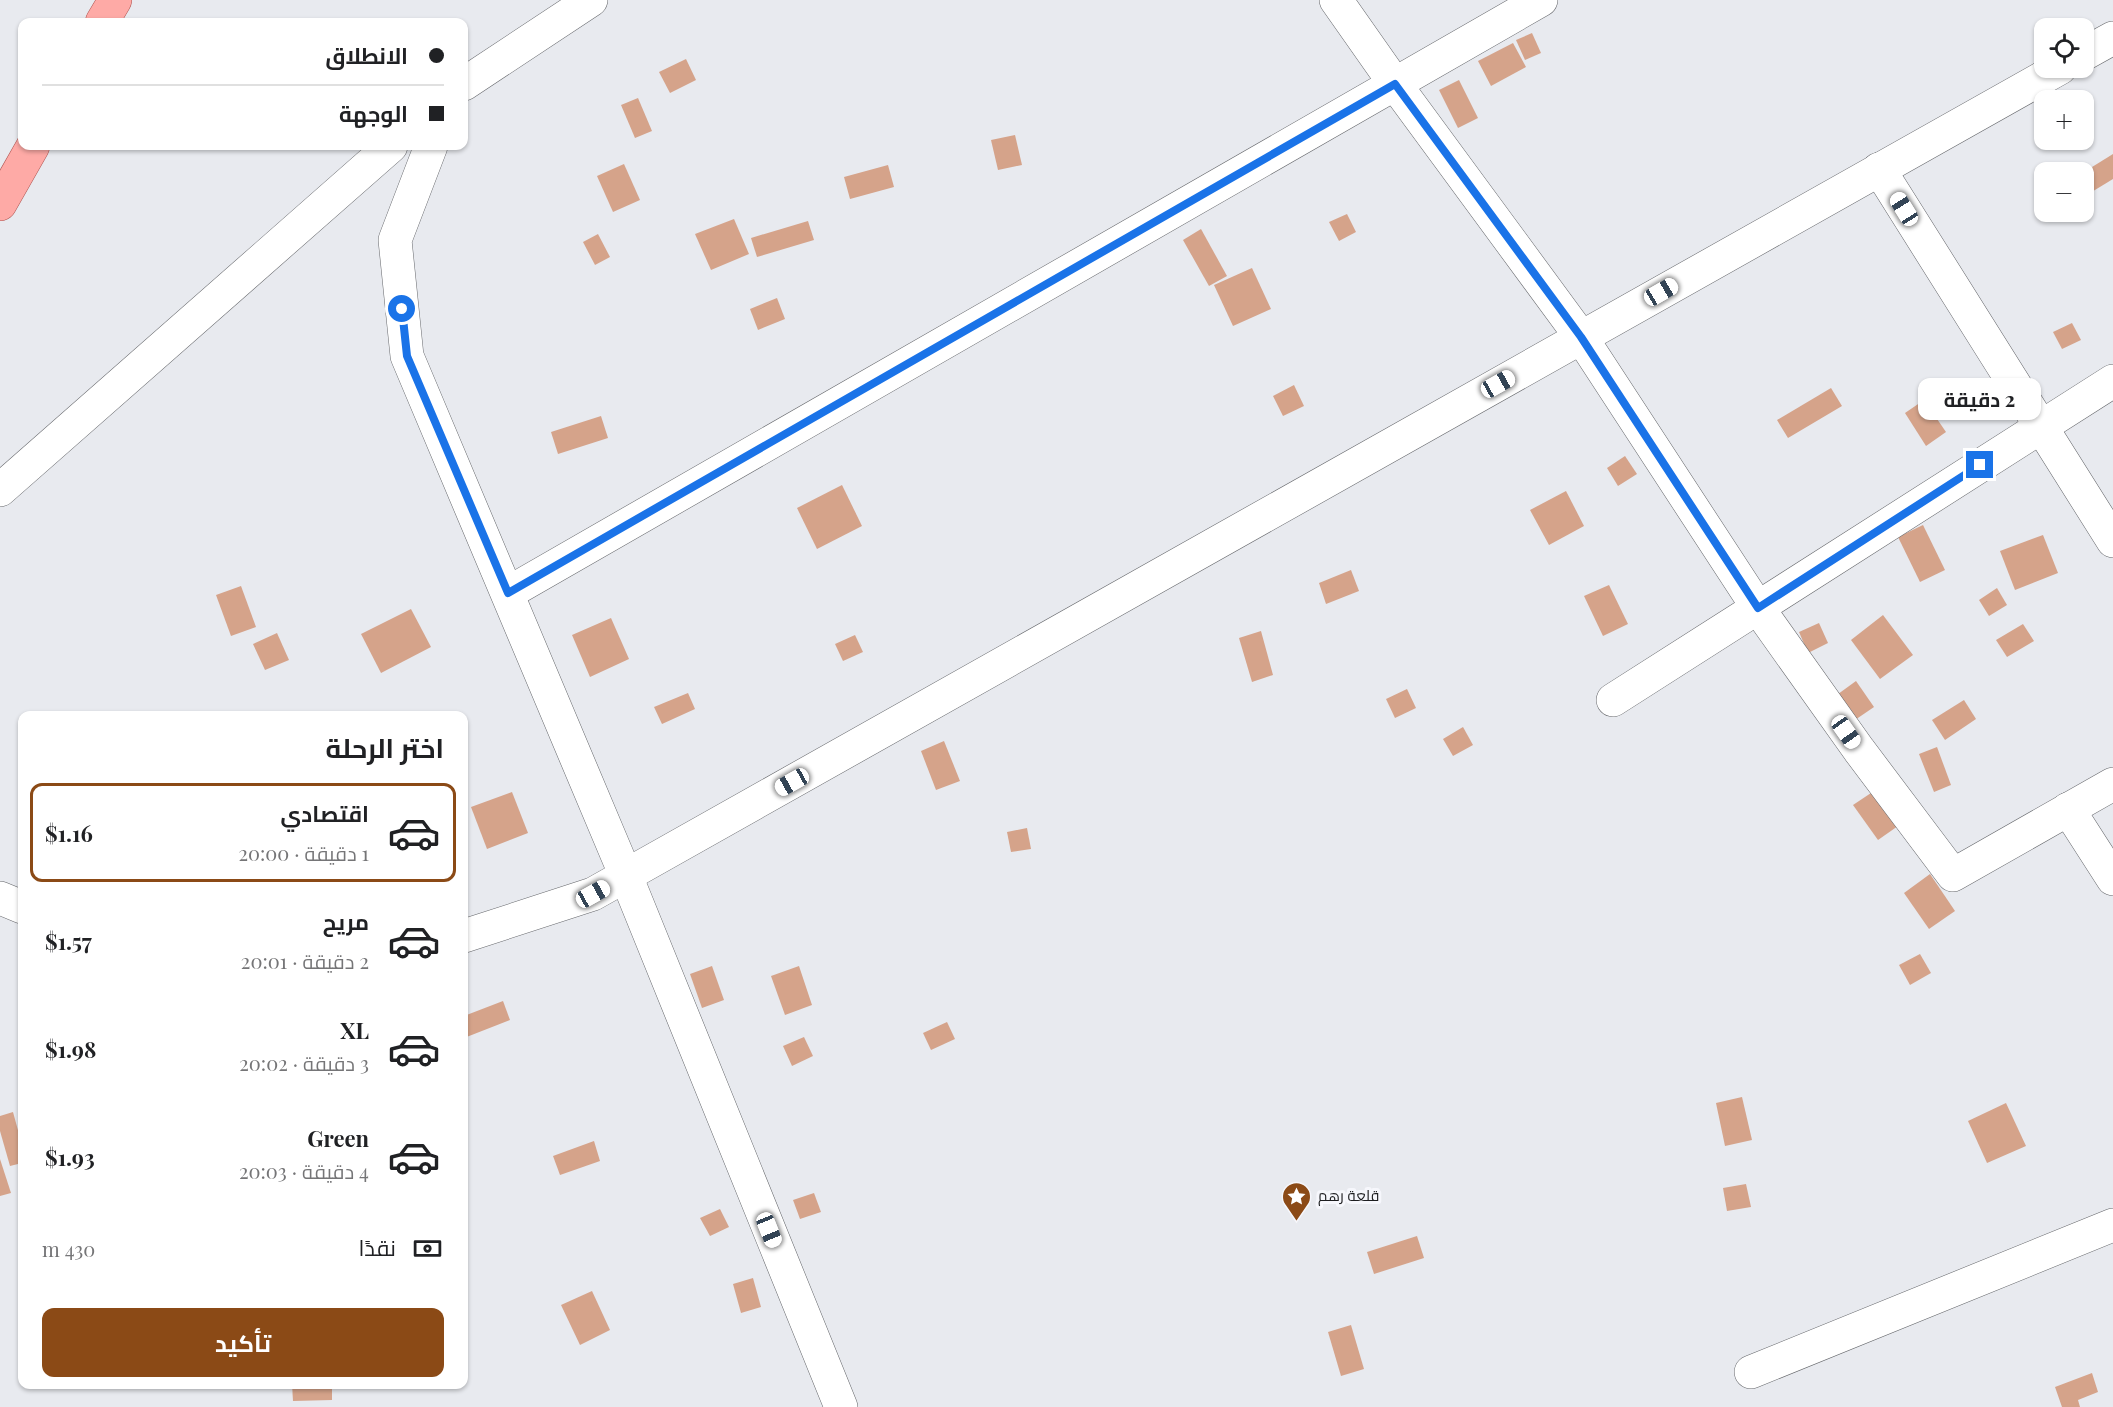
<!DOCTYPE html>
<html lang="ar">
<meta charset="utf-8">
<style>
:root{--surface:#fff;--page:#f2f2f2;--text:#202124;--muted:#757577;--line:#e0e0e0;--accent:#8b4a16}
body{margin:0;font-family:"Playfair Display",Cairo,serif;background:var(--page);color:var(--text);direction:rtl;height:100vh;display:flex;flex-direction:column;font-size:22px;white-space:nowrap}
*{box-sizing:border-box;margin:0}
p{font-size:20px;color:var(--muted)}
.icon{flex:none;width:33px;height:33px;fill:none;stroke:currentColor;stroke-width:2;stroke-linecap:round;stroke-linejoin:round}
.map{position:relative;flex:1;overflow:hidden;direction:ltr}
.details{position:absolute;left:18px;top:711px;width:450px;height:678px;display:flex;flex-direction:column;background:var(--surface);border-radius:12px;box-shadow:0 2px 4px #0004;direction:rtl}
.details>*{flex:none}
.hud{position:absolute;left:18px;top:18px;width:450px;height:132px;border-radius:12px;box-shadow:0 2px 4px #0004;direction:rtl;display:grid;align-content:center;height:132px;padding:0 24px;background:var(--surface)}
.buttons{position:absolute;left:2034px;top:18px;display:grid;gap:12px}
.buttons a{display:grid;place-items:center;width:60px;height:60px;border-radius:12px;background:var(--surface);box-shadow:0 2px 4px #0004;font-size:30px}
.end{position:absolute;width:27px;height:27px;margin:-14px;border:8px solid #1a73e8;background:#fff;box-shadow:0 0 0 3px #fff}
.from{border-radius:50%}
.bubble{position:absolute;height:42px;border-radius:12px;background:var(--surface);box-shadow:0 2px 4px #0004;font-size:20px;font-weight:700;line-height:42px;text-align:center;direction:rtl}
.car{position:absolute;width:18px;height:36px;margin:-18px -9px;border-radius:8px;box-shadow:0 0 4px 2px #0007;background:linear-gradient(#fff 24%,#345 0 40%,#fff 0 76%,#345 0 86%,#fff 0)}
.hud b{display:flex;align-items:center;gap:21px;height:57px;font-size:22px}
.hud b+b{border-top:2px solid var(--line)}
.hud i{width:15px;height:15px;background:var(--text)}
ul{padding:0;list-style:none}
li{display:flex;align-items:center;gap:18px;height:99px;margin:0 12px 9px;padding:0 12px;border:3px solid transparent;border-radius:12px}
li div{flex:1}
li b{display:block;font-size:22px}
li em{font-style:normal;font-weight:700}
li.on{border-color:var(--accent)}
li>.icon{width:54px;height:54px;stroke-width:1.5}
h2{padding:0 24px;font-size:27px;line-height:72px}
.pay{display:flex;align-items:center;gap:15px;height:66px;padding:0 24px;font-size:22px}
.pay p{margin-inline-start:auto}
.cta{display:flex;gap:12px;margin-top:auto;padding:12px 24px}
.cta a{flex:1;height:69px;border-radius:12px;background:var(--accent);color:#fff;font-size:24px;font-weight:700;line-height:69px;text-align:center}
.map>svg:first-child{display:block}
</style>
<div class="map">
<svg width="2113" height="1407" viewBox="0 0 2113 1407">
<rect width="100%" height="100%" fill="#e8eaef"/>
<g fill="#d5a38a">
<path d="M1532 33 1541 53 1525 60 1516 40Z"/>
<path d="M1513 43 1526 67 1491 86 1478 61Z"/>
<path d="M686 59 696 80 670 93 659 72Z"/>
<path d="M1459 80 1478 118 1458 128 1439 90Z"/>
<path d="M638 98 652 131 635 138 621 105Z"/>
<path d="M1015 135 1022 165 998 170 991 140Z"/>
<path d="M2113 154V179L2090 193 2084 182V172Z"/>
<path d="M624 164 640 200 613 212 597 176Z"/>
<path d="M888 165 894 187 850 199 844 177Z"/>
<path d="M1347 214 1356 232 1339 241 1329 222Z"/>
<path d="M734 219 749 254 711 270 695 234Z"/>
<path d="M808 221 814 240 757 257 751 238Z"/>
<path d="M1201 229 1227 276 1209 286 1183 240Z"/>
<path d="M598 234 610 257 595 265 583 242Z"/>
<path d="M1252 268 1271 309 1233 326 1214 285Z"/>
<path d="M777 298 785 319 758 330 750 309Z"/>
<path d="M2072 323 2081 340 2062 349 2053 332Z"/>
<path d="M1294 385 1304 406 1283 416 1273 396Z"/>
<path d="M1831 388 1842 406 1788 438 1777 420Z"/>
<path d="M1924 400 1946 432 1926 446 1905 413Z"/>
<path d="M601 416 608 438 558 454 551 432Z"/>
<path d="M1625 456 1637 474 1618 486 1607 468Z"/>
<path d="M842 485 862 526 817 549 797 508Z"/>
<path d="M1566 491 1584 526 1549 545 1530 510Z"/>
<path d="M1923 525 1945 570 1920 582 1898 537Z"/>
<path d="M2043 535 2058 573 2015 590 2000 551Z"/>
<path d="M1351 570 1359 591 1326 604 1319 583Z"/>
<path d="M1609 585 1628 624 1603 636 1584 596Z"/>
<path d="M241 586 256 627 231 636 216 595Z"/>
<path d="M1997 588 2007 605 1989 616 1979 600Z"/>
<path d="M411 609 431 647 381 673 361 634Z"/>
<path d="M1883 615 1913 655 1880 679 1851 640Z"/>
<path d="M611 618 629 659 590 677 572 635Z"/>
<path d="M1819 623 1828 643 1808 653 1799 632Z"/>
<path d="M2023 624 2034 641 2007 657 1996 640Z"/>
<path d="M1261 631 1273 675 1252 682 1239 638Z"/>
<path d="M277 633 289 660 265 670 253 644Z"/>
<path d="M855 635 863 652 843 661 835 644Z"/>
<path d="M1856 681 1874 707 1852 722 1834 697Z"/>
<path d="M1407 689 1416 708 1395 718 1386 699Z"/>
<path d="M688 693 695 709 662 724 654 707Z"/>
<path d="M1964 700 1976 719 1945 740 1932 720Z"/>
<path d="M1463 727 1473 745 1453 756 1443 739Z"/>
<path d="M944 741 960 781 936 790 921 751Z"/>
<path d="M1937 747 1951 785 1934 792 1919 754Z"/>
<path d="M1874 791 1898 826 1878 840 1853 805Z"/>
<path d="M512 792 528 833 487 849 471 807Z"/>
<path d="M1027 828 1031 849 1011 852 1007 832Z"/>
<path d="M1930 874 1955 911 1929 929 1904 893Z"/>
<path d="M1920 954 1931 973 1910 985 1899 965Z"/>
<path d="M712 966 724 1000 702 1008 690 974Z"/>
<path d="M799 966 812 1005 785 1015 771 976Z"/>
<path d="M503 1001 510 1020 464 1038V1016Z"/>
<path d="M947 1022 955 1039 931 1050 923 1033Z"/>
<path d="M804 1037 813 1056 792 1066 783 1046Z"/>
<path d="M1742 1097 1752 1140 1725 1146 1716 1103Z"/>
<path d="M2006 1103 2026 1146 1987 1163 1968 1121Z"/>
<path d="M13 1112 22 1145V1163L10 1166 0 1131V1116Z"/>
<path d="M594 1141 600 1161 560 1175 553 1156Z"/>
<path d="M0 1159 11 1193 0 1196Z"/>
<path d="M1746 1184 1751 1207 1727 1211 1723 1188Z"/>
<path d="M814 1193 821 1212 800 1219 793 1200Z"/>
<path d="M720 1209 729 1227 710 1236 700 1218Z"/>
<path d="M1417 1236 1424 1258 1374 1274 1367 1252Z"/>
<path d="M753 1278 761 1307 741 1313 733 1284Z"/>
<path d="M592 1291 610 1330 580 1345 561 1305Z"/>
<path d="M1351 1325 1364 1369 1341 1376 1328 1332Z"/>
<path d="M2092 1373 2098 1392 2078 1400 2080 1407H2062L2055 1387Z"/>
<path d="M292 1384H332V1400L293 1401Z"/>
</g>
<g fill="none" stroke-linecap="round" stroke-linejoin="round">
<defs>
<g id="minor">
<path d="M1336 0 1395 84 1581 337 1758 608 1859 750 1953 875 2113 784"/>
<path d="M2084 54 2113 38"/>
<path d="M464 84 591 0"/>
<path d="M431 146 395 240 407 356 626 876 841 1407"/>
<path d="M1879 169 2113 541"/>
<path d="M0 490 391 146"/>
<path d="M508 593 1541 0"/>
<path d="M1613 700 2113 381"/>
<path d="M2068 809 2113 879"/>
<path d="M0 898 22 907"/>
<path d="M464 936 593 894 2060 68"/>
<path d="M1751 1372 2113 1225"/>
</g>
<g id="major">
<path d="M102 22 115 0"/>
<path d="M0 204 33 146"/>
</g>
</defs>
<use href="#minor" stroke="#65676b" stroke-width="34"/>
<use href="#major" stroke="#af5450" stroke-width="34"/>
<use href="#minor" stroke="#fff" stroke-width="33"/>
<use href="#major" stroke="#feaaa6" stroke-width="33"/>
</g>
<g fill="none" stroke-linecap="round" stroke-linejoin="round">
<path stroke="#1a73e8" stroke-width="8" d="M402 309 407 356 508 593 1395 84 1581 337 1758 608 1980 465"/>
</g>
<defs>
<symbol id="sight-pin" viewBox="-11 -11 22 30"><path d="M0 17L-7.5 6A9.5 9.5 0 1 1 7.5 6Z" fill="#8b4a16" stroke="#f6f7fc"/><path d="M0-6L1.8-2.2L6-1.7L2.9 1.2L3.7 5.4L0 3.3L-3.7 5.4L-2.9 1.2L-6-1.7L-1.8-2.2Z" fill="#fff"/></symbol>
</defs>
<g fill-rule="evenodd">
<use href="#sight-pin" x="1280" y="1180" width="33" height="45"/>
</g>
<g text-anchor="middle" stroke-width="6" stroke-linejoin="round" paint-order="stroke">
<g font-size="15" fill="#1c1d1f" stroke="#f6f7fc" text-anchor="start">
<text x="1318" y="1201">قلعة رهم</text>
</g>
</g>
</svg>
<div class="buttons">
<a><svg class="icon" aria-label="locate" viewBox="0 0 24 24"><circle cx="12" cy="12" r="6"/><path d="M12 2v4M12 18v4M2 12h4M18 12h4"/></svg></a>
<a>+</a>
<a>−</a>
</div>
<i class="end from" style="left:402px;top:309px"></i>
<i class="end" style="left:1980px;top:465px"></i>
<div class="bubble" style="left:1918px;top:378px;width:123px">2 دقيقة</div>
<i class="car" style="left:1904px;top:209px;rotate:328deg"></i>
<i class="car" style="left:1661px;top:292px;rotate:60deg"></i>
<i class="car" style="left:1498px;top:384px;rotate:61deg"></i>
<i class="car" style="left:1846px;top:732px;rotate:145deg"></i>
<i class="car" style="left:792px;top:782px;rotate:241deg"></i>
<i class="car" style="left:593px;top:894px;rotate:61deg"></i>
<i class="car" style="left:769px;top:1230px;rotate:158deg"></i>
<div class="hud">
<b><i class="from"></i>الانطلاق</b>
<b><i></i>الوجهة</b>
</div>
<section class="details">
<h2>اختر الرحلة</h2>
<ul>
<li class="on"><svg class="icon" aria-label="car" viewBox="0 0 24 24"><path d="M5 17H2v-5l4-1 3-4h7l3 4 3 1v5h-3M9 17h6M6 11h13"/><circle cx="7" cy="17" r="2"/><circle cx="17" cy="17" r="2"/></svg><div><b>اقتصادي</b><p>1 دقيقة · 20:00</p></div><em>$1.16</em></li>
<li><svg class="icon" aria-label="car" viewBox="0 0 24 24"><path d="M5 17H2v-5l4-1 3-4h7l3 4 3 1v5h-3M9 17h6M6 11h13"/><circle cx="7" cy="17" r="2"/><circle cx="17" cy="17" r="2"/></svg><div><b>مريح</b><p>2 دقيقة · 20:01</p></div><em>$1.57</em></li>
<li><svg class="icon" aria-label="car" viewBox="0 0 24 24"><path d="M5 17H2v-5l4-1 3-4h7l3 4 3 1v5h-3M9 17h6M6 11h13"/><circle cx="7" cy="17" r="2"/><circle cx="17" cy="17" r="2"/></svg><div><b>XL</b><p>3 دقيقة · 20:02</p></div><em>$1.98</em></li>
<li><svg class="icon" aria-label="car" viewBox="0 0 24 24"><path d="M5 17H2v-5l4-1 3-4h7l3 4 3 1v5h-3M9 17h6M6 11h13"/><circle cx="7" cy="17" r="2"/><circle cx="17" cy="17" r="2"/></svg><div><b>Green</b><p>4 دقيقة · 20:03</p></div><em>$1.93</em></li>
</ul>
<div class="pay"><svg class="icon" aria-label="cash" viewBox="0 0 24 24"><path d="M3 7h18v10H3z"/><circle cx="12" cy="12" r="2"/></svg>نقدًا<p>430 m</p></div>
<div class="cta"><a>تأكيد</a></div>
</section>
</div>
